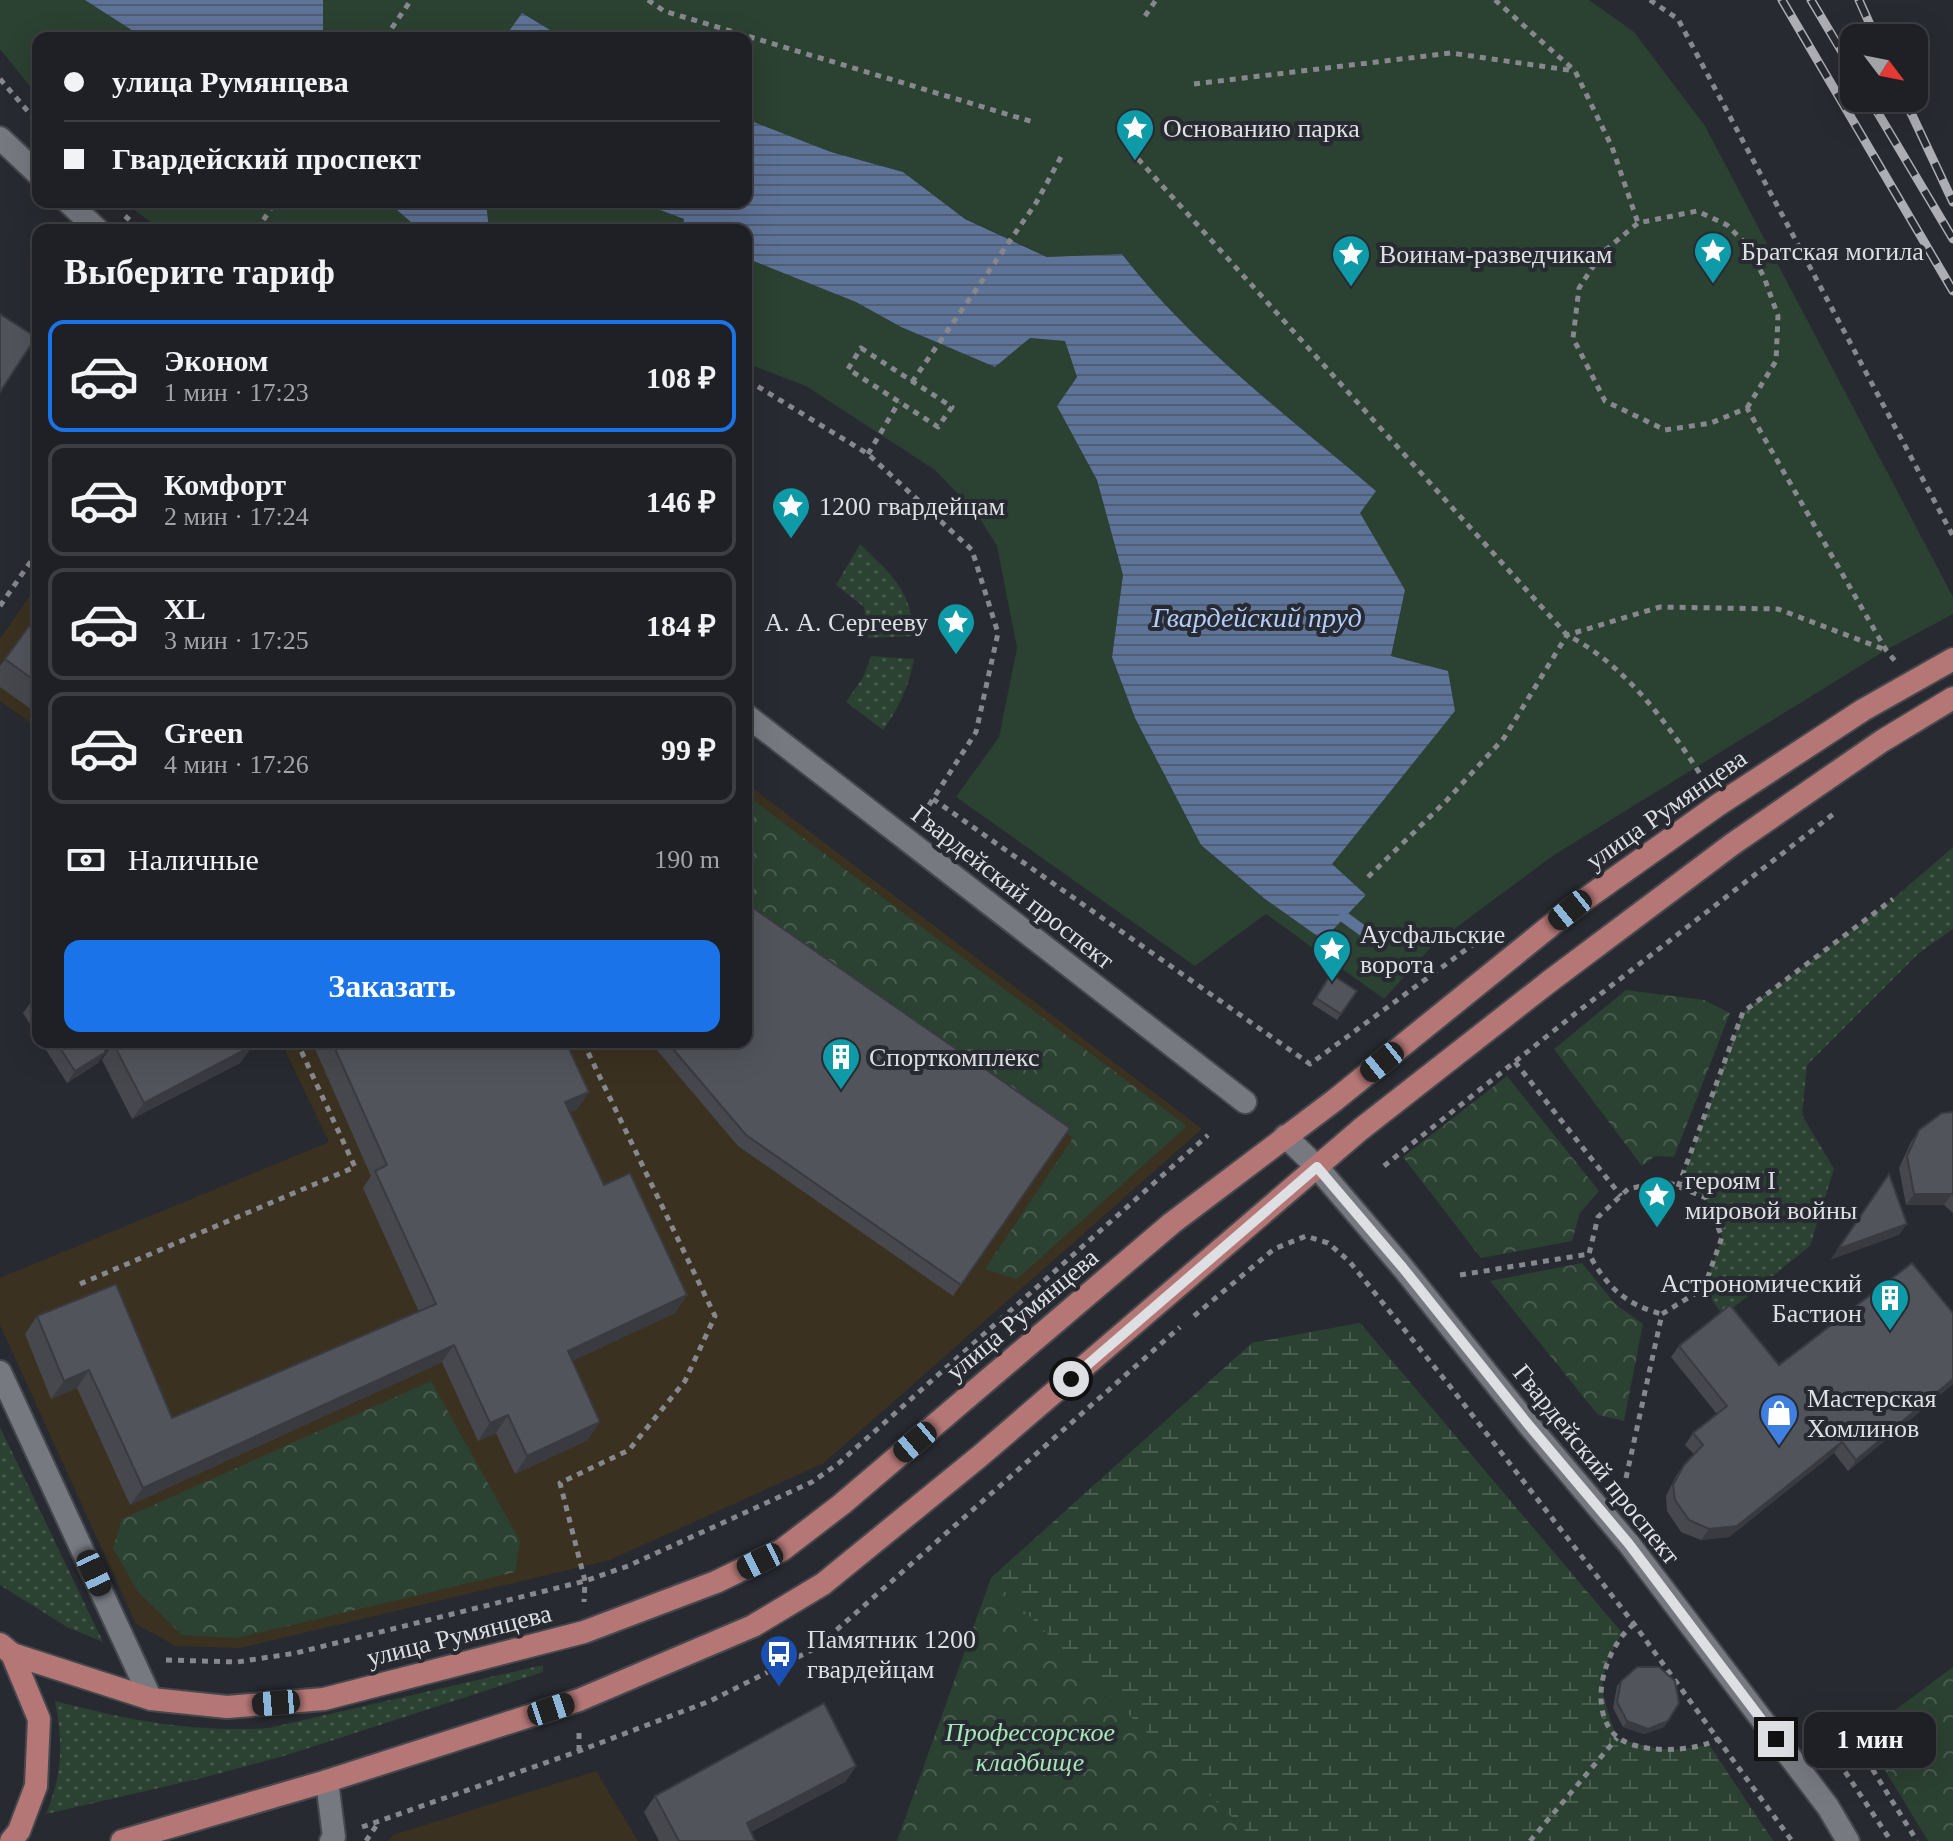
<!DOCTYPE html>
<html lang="ru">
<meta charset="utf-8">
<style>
:root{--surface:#1e2025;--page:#26282d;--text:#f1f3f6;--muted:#a1a3a7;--line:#3c3e42;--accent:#1a73e8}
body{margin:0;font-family:"Times New Roman",serif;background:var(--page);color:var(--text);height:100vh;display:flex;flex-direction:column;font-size:30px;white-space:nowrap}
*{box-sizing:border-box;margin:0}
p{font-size:26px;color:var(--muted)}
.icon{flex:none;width:44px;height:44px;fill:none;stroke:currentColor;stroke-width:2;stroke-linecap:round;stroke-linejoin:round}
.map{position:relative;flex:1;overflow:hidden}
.sheet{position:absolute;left:32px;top:224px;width:720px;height:824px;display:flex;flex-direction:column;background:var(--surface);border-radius:16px;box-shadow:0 8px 32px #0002,0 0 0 2px var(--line)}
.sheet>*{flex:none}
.guide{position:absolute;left:32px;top:32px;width:720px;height:176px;border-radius:16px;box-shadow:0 8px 32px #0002,0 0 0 2px var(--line);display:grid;align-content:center;height:176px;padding:0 32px;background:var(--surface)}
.needle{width:52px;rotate:122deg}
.controls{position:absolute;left:1840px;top:24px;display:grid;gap:16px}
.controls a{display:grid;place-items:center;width:88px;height:88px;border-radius:16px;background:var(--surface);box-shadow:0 8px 32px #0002,0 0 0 2px var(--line);font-size:40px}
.end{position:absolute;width:36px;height:36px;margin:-18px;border:10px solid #dddfe3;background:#111;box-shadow:0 0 0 4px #111}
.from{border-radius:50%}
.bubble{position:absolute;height:56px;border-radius:16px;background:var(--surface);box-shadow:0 8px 32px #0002,0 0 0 2px var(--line);font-size:26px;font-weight:800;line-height:56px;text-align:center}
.car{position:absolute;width:24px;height:48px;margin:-24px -12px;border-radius:10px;box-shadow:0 0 6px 2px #0007;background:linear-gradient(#222 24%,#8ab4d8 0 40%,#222 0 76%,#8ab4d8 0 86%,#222 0)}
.guide b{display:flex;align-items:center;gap:28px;height:76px;font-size:30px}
.guide b+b{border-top:2px solid var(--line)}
.guide i{width:20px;height:20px;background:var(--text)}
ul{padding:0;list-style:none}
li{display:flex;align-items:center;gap:24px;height:112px;margin:0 16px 12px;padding:0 16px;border:4px solid var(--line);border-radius:16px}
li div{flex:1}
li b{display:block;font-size:30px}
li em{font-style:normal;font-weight:800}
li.on{border-color:var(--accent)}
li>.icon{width:72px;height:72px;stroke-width:1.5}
h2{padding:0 32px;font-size:36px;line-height:96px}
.pay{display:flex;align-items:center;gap:20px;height:88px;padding:0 32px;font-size:30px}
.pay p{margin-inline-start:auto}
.cta{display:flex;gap:16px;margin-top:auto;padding:16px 32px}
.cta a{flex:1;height:92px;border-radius:16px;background:var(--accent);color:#fff;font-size:32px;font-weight:800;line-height:92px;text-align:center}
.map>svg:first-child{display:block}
</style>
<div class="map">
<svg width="1953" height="1841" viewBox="0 0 1953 1841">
<defs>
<pattern id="grass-dots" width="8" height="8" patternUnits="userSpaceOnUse" patternTransform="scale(2)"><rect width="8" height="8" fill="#2b4131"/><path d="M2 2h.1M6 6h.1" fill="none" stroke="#495c4f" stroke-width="1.8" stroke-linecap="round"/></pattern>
<pattern id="forest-crowns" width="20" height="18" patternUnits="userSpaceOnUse" patternTransform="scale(2)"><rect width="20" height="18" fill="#2b4131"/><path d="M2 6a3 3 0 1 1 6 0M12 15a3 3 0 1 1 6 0" fill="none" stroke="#495c4f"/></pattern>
<pattern id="wetland-marsh" width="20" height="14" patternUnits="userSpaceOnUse" patternTransform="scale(2)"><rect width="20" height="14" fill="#2b4131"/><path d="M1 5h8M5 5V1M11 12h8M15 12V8" fill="none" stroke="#495c4f"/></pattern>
<pattern id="water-rules" width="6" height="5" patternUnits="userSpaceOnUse" patternTransform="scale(2)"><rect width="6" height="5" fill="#5e7398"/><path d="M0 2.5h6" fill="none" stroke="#515d72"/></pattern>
</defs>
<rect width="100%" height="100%" fill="#282a31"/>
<g fill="#3a3120">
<path d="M38 584V728L0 701V639Z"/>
<path d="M746 783 1202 1129 824 1463 610 1560 240 1648 176 1646 136 1624 0 1325V1278L329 1142 281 1042H746Z"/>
<path d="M596 1771 638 1841H388L393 1835Z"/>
</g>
<g fill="url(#grass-dots)">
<path d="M860 544C890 573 913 591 913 636L868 638 864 607 836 585Z"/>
<path d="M871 656 914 659C909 686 899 708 883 730L846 702 864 676Z"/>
<path d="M1953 847V929L1919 953 1807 1065 1802 1115 1834 1169 1810 1246 1723 1316 1704 1288 1722 1237 1706 1198 1681 1182 1743 1012 1893 899Z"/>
<path d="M0 1427 103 1642 67 1627 0 1585Z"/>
<path d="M543 1665V1672L287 1755 202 1778 46 1814C63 1772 63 1744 55 1701 127 1720 195 1733 269 1728Z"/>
</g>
<g fill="url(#forest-crowns)">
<path d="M746 795 1187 1126 1017 1279 985 1269 1073 1138 746 907Z"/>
<path d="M1626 990 1704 1000 1730 1013 1674 1157 1655 1156 1642 1166 1554 1049Z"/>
<path d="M1507 1076 1599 1191 1580 1213 1572 1241 1481 1258 1403 1157Z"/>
<path d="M1582 1263 1615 1304 1643 1324 1624 1421 1598 1415 1490 1281Z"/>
<path d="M1360 1323 1622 1633C1595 1681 1599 1687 1617 1738 1656 1750 1669 1753 1709 1745L1773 1841H897L991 1578 1252 1343Z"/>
<path d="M431 1381 520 1541 515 1572 237 1638 182 1635 138 1592 113 1548 122 1519Z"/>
<path d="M1953 1667V1841H1928L1863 1734Z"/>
</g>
<path fill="url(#wetland-marsh)" d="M1360 1323 1622 1633 1607 1660 1601 1692 1608 1726 1617 1738 1646 1747 1677 1751 1709 1745 1773 1841H1256L991 1578 1252 1343Z"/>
<g fill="#2b4131">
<path d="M0 0H85L144 38H38V96L0 49Z"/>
<path d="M323 0H1589L1634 32 1705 126 1953 597V614L1886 650 1554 855 1434 944 1384 999 1266 914 1195 966 956 797 999 737 1017 648 997 546 977 514 935 470 806 386 746 363V258L856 302 901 327 995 367 1030 338 1065 341 1077 377 1057 406 1097 480 1123 575 1112 657 1135 718 1201 845 1265 899 1323 939 1366 895 1331 864 1455 711 1447 671 1391 656 1405 591 1359 513 1376 491C1288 416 1193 346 1122 254L1048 257 964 218 903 172 831 152 746 119V38H563L522 14 504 38H332L323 31Z"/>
<path d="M124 202H395L397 210 420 230H161Z"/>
<path d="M486 202H576V208C624 196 640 202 684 219L682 230H489Z"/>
</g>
<g fill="url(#water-rules)">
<path d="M85 0H323V31L332 38H144Z"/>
<path d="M522 13 563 38H504Z"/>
<path d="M746 119 831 152 903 172 965 219 1047 257 1122 254C1193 346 1288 416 1376 491L1360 513 1405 590 1391 656 1448 671 1455 711 1332 864 1366 895 1323 940 1265 899 1201 845 1135 718 1112 657 1123 575 1097 480 1057 406 1077 377 1065 341 1030 338 995 367 901 327 856 302 746 258V230H682L684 219 639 202H746Z"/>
<path d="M395 202H486L489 230H420L397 210Z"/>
</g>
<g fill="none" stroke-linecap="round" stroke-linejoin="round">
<path stroke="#5e7398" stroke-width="11" d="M1344 917 1366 933"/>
<defs>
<g id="pedestrian">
<path d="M0 138 38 174"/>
<path d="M68 202 98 230"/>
<path d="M746 715 1245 1102"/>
</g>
<path id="minor" d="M0 1372 151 1699"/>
<path id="tertiary" d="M327 1781 334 1837 331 1841"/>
<path id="secondary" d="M1285 1136 1317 1167 1403 1268 1527 1423 1629 1544 1828 1807 1848 1841"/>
<g id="primary">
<path d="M0 1644 12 1654 39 1719 36 1786 19 1831 11 1841"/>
<path d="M12 1654 151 1699 227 1707 324 1699 584 1632 716 1582 782 1550 842 1504 1172 1223 1335 1100 1570 910 1718 805 1863 710 1953 659"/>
<path d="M122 1841 327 1781 579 1700 753 1626 823 1584 980 1456 1361 1129 1550 981 1734 843 1882 741 1953 698"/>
</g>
</defs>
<use href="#pedestrian" stroke="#46484d" stroke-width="26"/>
<use href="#minor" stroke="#46484d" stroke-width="26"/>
<use href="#tertiary" stroke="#46484d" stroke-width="26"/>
<use href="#secondary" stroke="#46484d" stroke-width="26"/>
<use href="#primary" stroke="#46484d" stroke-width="26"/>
<g stroke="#86888d" stroke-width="5" stroke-dasharray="6 6" stroke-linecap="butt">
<path d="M648 0 664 11 1033 122"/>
<path d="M1495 0 1575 71 1612 147 1638 223"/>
<path d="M1650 0 1678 19 1953 536"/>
<path d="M1145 16 1156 0"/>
<path d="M385 38 411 0"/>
<path d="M0 79 38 123"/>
<path d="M1194 84 1451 53 1575 71"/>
<path d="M1130 150 1567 635C1626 665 1669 725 1704 780"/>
<path d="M125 216 141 230"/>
<path d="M257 230 275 202"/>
<path d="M861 348 952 407 938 427 848 369Z"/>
<path d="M912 382 1036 203 1062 155"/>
<path d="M746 386H757L868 454 972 550 998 633 976 732 922 816"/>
<path d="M1747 408 1776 361 1778 316 1764 277 1746 244 1727 225 1697 211 1638 223 1602 253 1579 288 1573 338 1605 401 1665 430 1711 423 1747 408 1886 650 1895 661"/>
<path d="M868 454 899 402"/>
<path d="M0 606 38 551"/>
<path d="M933 799 1310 1064 1490 932"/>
<path d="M1368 877 1447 800 1504 738 1567 635 1660 607 1778 609 1886 650"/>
<path d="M583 1042 715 1316 685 1381 629 1450 560 1483 585 1581 584 1602"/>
<path d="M1515 1062 1621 1196"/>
<path d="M1384 1166 1576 1013 1836 812"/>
<path d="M1678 1187 1743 1012 1893 899"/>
<path d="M1460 1275 1589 1254"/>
<path d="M80 1284 355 1167 297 1042"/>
<path d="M1194 1316 1274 1249 1306 1236 1328 1243 1349 1261 1449 1385 1634 1624 1792 1841"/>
<path d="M1626 1478 1662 1314 1704 1288 1722 1237 1706 1198 1665 1181 1628 1189 1598 1217 1589 1254C1606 1286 1626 1305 1662 1314"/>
<path d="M1634 1624C1606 1646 1587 1705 1614 1734 1634 1755 1696 1753 1719 1738"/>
<path d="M166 1660 237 1662 296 1653 585 1581 628 1566 812 1482 839 1463 1208 1135"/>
<path d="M1810 1719 1853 1738 1917 1841"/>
<path d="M1812 1722 1891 1841"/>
<path d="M579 1751V1728"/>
<path d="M362 1827 579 1751 710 1701 816 1648 1180 1327"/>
<path d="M366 1841 378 1823"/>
<path d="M1530 1841 1617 1738"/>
</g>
<use href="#pedestrian" stroke="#767980" stroke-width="22"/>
<use href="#minor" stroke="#767980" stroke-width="22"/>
<use href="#tertiary" stroke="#767980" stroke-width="22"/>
<use href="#secondary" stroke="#767980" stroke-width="22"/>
<use href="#primary" stroke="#b47776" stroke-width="22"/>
<defs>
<g id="rail">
<path d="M1782 0 1953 291"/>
<path d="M1811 0 1854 72"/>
<path d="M1859 0 1876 38"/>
<path d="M1869 98 1953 239"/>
<path d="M1904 98 1953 202"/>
</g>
</defs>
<use href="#rail" stroke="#acaeb3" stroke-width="9"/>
<use href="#rail" stroke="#282a31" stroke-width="6" stroke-dasharray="18" stroke-linecap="butt"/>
</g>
<g fill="#47484e">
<path d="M38 614V714L0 687V666Z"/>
<path d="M1331 974 1357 991 1337 1020 1312 1004Z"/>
<path d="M38 997V1037L23 1013 31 1002Z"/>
<path d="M41 1042H100L106 1052 98 1063 67 1083Z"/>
<path d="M312 1042H566L589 1092 576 1110 570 1112 604 1185 687 1295 675 1313 572 1361 588 1440 515 1474 496 1433 478 1441 442 1362 130 1505 77 1388 51 1399 25 1334 37 1316 172 1418 419 1312 363 1188 371 1176Z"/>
<path d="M650 1042H746L1070 1128 953 1296 738 1146Z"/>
<path d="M113 1043 252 1046 240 1063 132 1119 102 1060Z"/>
<path d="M1953 1112V1213L1944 1205H1906L1899 1168 1911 1142 1919 1130Z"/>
<path d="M1679 1346 1779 1365 1953 1384 1848 1471 1834 1453 1729 1537 1701 1540 1681 1532 1667 1511 1666 1496 1676 1476 1684 1465 1694 1454 1685 1445 1693 1433 1717 1414 1671 1357Z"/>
<path d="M1621 1681 1668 1721 1664 1727 1644 1734 1623 1727 1613 1708 1617 1686Z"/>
<path d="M856 1766 845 1782 751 1832 755 1841H659L644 1812 655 1796Z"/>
</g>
<g fill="#393b40">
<path d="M252 1046 240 1063 132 1119 144 1103Z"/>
<path d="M106 1052 98 1063 67 1083 75 1071Z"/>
<path d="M589 1092 576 1110 553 1120 565 1102Z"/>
<path d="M1914 1194H1952L1944 1205H1906Z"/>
<path d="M1907 1224 1899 1235 1830 1260 1838 1249Z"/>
<path d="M687 1295 675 1313 555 1369 568 1351Z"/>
<path d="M454 1345 442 1362 130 1505 143 1488Z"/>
<path d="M89 1370 77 1388 51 1399 64 1381Z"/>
<path d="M1953 1379V1384L1848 1471 1856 1460Z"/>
<path d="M508 1415 496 1433 478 1441 490 1423Z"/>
<path d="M600 1422 588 1440 515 1474 527 1456Z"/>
<path d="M1842 1442 1834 1453 1729 1537 1701 1540 1709 1529Z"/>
<path d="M1627 1721H1668L1664 1727 1644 1734 1623 1727Z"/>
<path d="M856 1766 845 1782 735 1840 747 1823Z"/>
</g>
<g fill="#52545b" stroke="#393b40" stroke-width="2">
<path d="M0 314 36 337 0 392Z"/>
<path d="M38 614V683L5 659Z"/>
<path d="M746 903 1070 1128 961 1285 746 1135 667 1042H746Z"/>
<path d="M1331 974 1357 991 1341 1014 1316 998Z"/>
<path d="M38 997V1013L31 1002Z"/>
<path d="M56 1042H100L106 1052 75 1071Z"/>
<path d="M116 1042H249L252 1046 144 1103 113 1043Z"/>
<path d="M332 1042H566L589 1092 565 1102 604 1185 630 1173 687 1295 568 1351 600 1422 527 1456 508 1415 490 1423 454 1345 143 1488 89 1370 64 1381 37 1316 116 1284 172 1418 436 1304 375 1171 387 1165Z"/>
<path d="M1953 1112V1195L1952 1194H1914L1907 1156 1919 1130 1942 1113Z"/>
<path d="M1889 1174 1907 1224 1838 1249Z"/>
<path d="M1912 1263 1953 1313V1379L1856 1460 1842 1442 1737 1526 1709 1529 1689 1520 1675 1500 1673 1485 1684 1465 1703 1445 1693 1433 1727 1406 1679 1346 1730 1305 1779 1365Z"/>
<path d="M1637 1667H1659L1675 1681 1679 1703 1668 1721 1648 1729 1627 1721 1617 1702 1621 1681Z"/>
<path d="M824 1703 856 1766 747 1823 755 1841H679L655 1796Z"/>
</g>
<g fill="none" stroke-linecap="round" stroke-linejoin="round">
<path stroke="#dddfe3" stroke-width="10" d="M1071 1379 1317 1167 1403 1268 1527 1423 1629 1544 1776 1739"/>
</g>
<defs>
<symbol id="sight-pin" viewBox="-11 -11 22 30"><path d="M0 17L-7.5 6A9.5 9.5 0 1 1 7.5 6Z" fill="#0f9aa8" stroke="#282a31"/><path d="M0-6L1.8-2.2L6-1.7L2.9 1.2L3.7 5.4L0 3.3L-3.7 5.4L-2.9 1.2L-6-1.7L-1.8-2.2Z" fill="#fff"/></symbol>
<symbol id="building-pin" viewBox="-11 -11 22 30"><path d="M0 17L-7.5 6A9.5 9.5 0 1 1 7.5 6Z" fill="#0f9aa8" stroke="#282a31"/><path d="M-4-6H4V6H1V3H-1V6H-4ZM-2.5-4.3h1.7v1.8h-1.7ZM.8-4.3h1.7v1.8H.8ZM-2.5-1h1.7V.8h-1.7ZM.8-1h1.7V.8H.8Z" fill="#fff"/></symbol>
<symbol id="shop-pin" viewBox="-11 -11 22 30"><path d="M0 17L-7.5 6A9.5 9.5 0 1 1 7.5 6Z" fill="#3f7fe0" stroke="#282a31"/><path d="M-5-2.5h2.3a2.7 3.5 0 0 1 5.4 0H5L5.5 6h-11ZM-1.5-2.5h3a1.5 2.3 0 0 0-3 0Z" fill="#fff"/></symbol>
<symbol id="bus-pin" viewBox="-11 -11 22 30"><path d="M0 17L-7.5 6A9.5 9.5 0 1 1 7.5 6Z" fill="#1a4fb4" stroke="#282a31"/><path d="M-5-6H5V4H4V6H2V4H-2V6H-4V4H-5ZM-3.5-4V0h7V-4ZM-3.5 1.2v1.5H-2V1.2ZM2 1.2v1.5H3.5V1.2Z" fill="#fff"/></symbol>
</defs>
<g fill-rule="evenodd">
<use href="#sight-pin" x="1113" y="106" width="44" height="60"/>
<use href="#sight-pin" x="1691" y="229" width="44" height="60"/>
<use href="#sight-pin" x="1329" y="232" width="44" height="60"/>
<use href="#sight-pin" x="769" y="484" width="44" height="60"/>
<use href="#sight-pin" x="934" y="600" width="44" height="60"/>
<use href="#sight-pin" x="1310" y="927" width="44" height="60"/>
<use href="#building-pin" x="819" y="1035" width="44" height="60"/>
<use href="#sight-pin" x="1635" y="1173" width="44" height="60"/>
<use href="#building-pin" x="1868" y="1276" width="44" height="60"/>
<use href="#shop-pin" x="1757" y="1391" width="44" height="60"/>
<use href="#bus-pin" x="757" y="1632" width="44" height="60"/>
</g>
<g text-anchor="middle" stroke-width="8" stroke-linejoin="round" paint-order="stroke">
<g font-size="26" fill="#dddfe3" stroke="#282a31" text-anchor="start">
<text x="1163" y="137">Основанию парка</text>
<text x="1741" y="260">Братская могила</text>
<text x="1379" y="263">Воинам-разведчикам</text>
<text x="819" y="515">1200 гвардейцам</text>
<text x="928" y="631" text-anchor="end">А. А. Сергееву</text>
<text x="1360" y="943">Аусфальские<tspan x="1360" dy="30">ворота</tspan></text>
<text x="869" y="1066">Спорткомплекс</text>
<text x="1685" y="1189">героям I<tspan x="1685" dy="30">мировой войны</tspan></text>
<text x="1862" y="1292" text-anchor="end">Астрономический<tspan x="1862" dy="30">Бастион</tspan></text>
<text x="1807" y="1407">Мастерская<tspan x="1807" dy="30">Хомлинов</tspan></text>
<text x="807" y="1648">Памятник 1200<tspan x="807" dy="30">гвардейцам</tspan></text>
</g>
<g font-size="26" fill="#dddfe3" stroke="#282a31">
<text transform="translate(1666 809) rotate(-35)" y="9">улица Румянцева</text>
<text transform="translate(1013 887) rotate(38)" y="9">Гвардейский проспект</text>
<text transform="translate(1022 1314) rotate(-40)" y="9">улица Румянцева</text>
<text transform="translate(1597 1464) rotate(51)" y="9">Гвардейский проспект</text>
<text transform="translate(459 1635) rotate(-14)" y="9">улица Румянцева</text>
</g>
<g font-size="26" font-style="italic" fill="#a6e7b7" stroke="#282a31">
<text x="1030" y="1741">Профессорское<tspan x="1030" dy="30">кладбище</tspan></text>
</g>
<g font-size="28" font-style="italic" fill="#b0cdfd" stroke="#282a31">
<text x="1257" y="627">Гвардейский пруд</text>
</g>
</g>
</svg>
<div class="controls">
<a><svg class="needle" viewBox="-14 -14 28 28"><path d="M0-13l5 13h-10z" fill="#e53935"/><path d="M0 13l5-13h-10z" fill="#a1a3a7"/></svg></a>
</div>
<i class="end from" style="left:1071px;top:1379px"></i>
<i class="end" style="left:1776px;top:1739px"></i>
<div class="bubble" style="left:1804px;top:1712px;width:132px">1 мин</div>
<i class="car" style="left:1570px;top:910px;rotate:231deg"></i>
<i class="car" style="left:1382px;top:1062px;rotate:231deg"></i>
<i class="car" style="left:915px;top:1442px;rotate:230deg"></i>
<i class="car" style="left:760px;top:1561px;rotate:244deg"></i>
<i class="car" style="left:94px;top:1573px;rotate:155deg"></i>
<i class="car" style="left:276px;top:1703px;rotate:265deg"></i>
<i class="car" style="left:551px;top:1709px;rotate:72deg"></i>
<div class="guide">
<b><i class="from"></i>улица Румянцева</b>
<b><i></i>Гвардейский проспект</b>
</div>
<section class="sheet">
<h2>Выберите тариф</h2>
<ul>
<li class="on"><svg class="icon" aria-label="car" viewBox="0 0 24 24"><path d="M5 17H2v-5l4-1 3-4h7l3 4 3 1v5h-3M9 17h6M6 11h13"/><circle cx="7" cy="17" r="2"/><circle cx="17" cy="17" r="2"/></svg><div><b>Эконом</b><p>1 мин · 17:23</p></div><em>108 ₽</em></li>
<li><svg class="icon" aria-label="car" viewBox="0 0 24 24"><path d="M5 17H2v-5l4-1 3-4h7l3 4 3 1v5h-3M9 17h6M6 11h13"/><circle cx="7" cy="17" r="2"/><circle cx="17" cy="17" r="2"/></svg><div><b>Комфорт</b><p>2 мин · 17:24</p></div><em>146 ₽</em></li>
<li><svg class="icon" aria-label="car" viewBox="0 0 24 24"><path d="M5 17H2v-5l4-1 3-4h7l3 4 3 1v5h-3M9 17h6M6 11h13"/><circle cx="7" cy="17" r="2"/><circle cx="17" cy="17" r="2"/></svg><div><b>XL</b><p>3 мин · 17:25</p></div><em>184 ₽</em></li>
<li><svg class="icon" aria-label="car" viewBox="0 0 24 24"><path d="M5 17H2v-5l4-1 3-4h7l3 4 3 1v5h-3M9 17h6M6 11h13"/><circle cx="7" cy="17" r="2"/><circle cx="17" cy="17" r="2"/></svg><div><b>Green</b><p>4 мин · 17:26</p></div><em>99 ₽</em></li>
</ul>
<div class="pay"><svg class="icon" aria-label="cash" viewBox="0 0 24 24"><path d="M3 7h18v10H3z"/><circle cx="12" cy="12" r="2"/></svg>Наличные<p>190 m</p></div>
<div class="cta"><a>Заказать</a></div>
</section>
</div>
